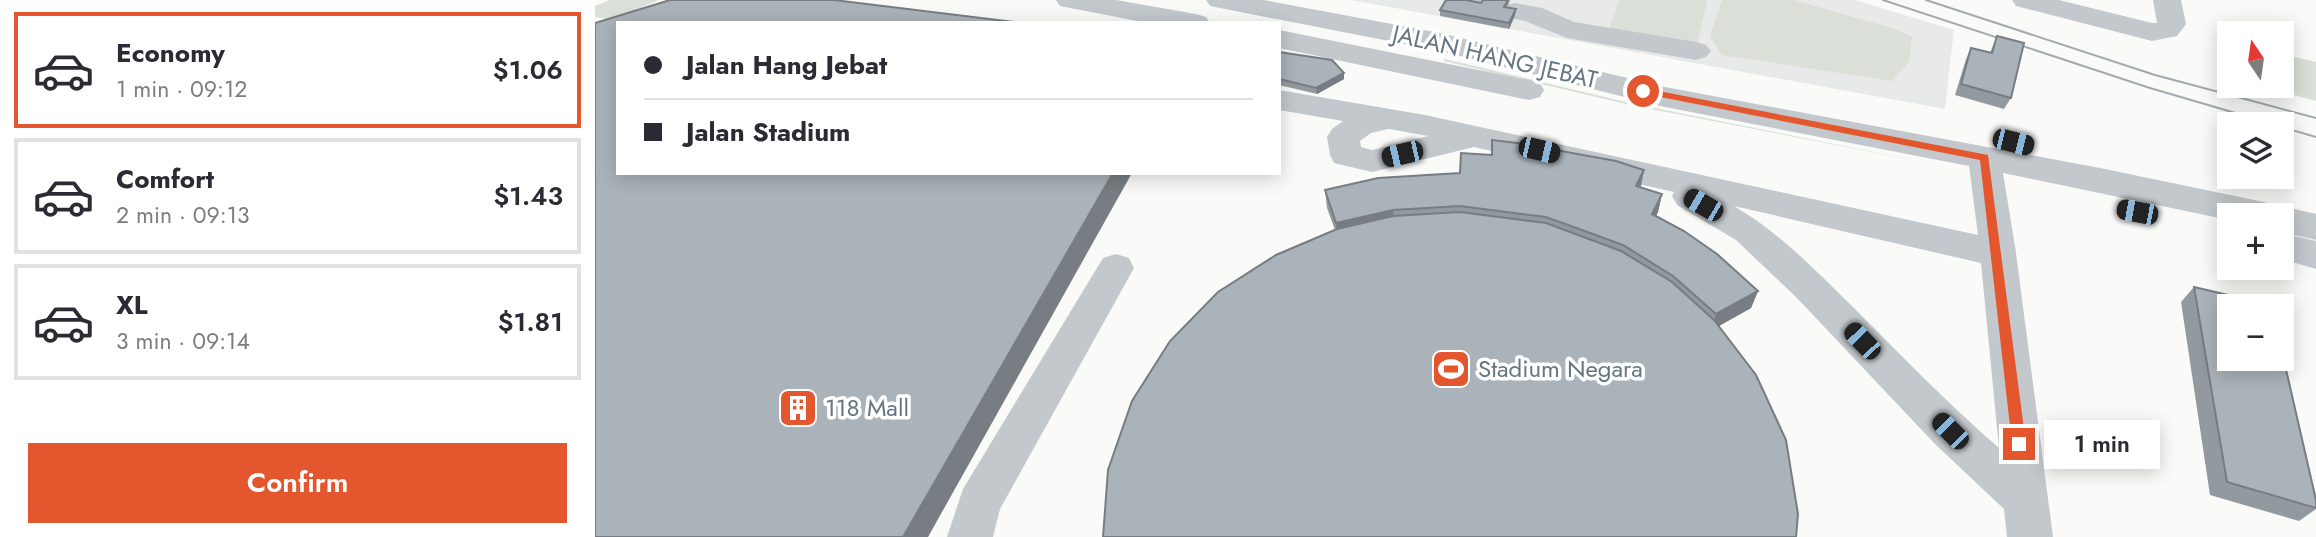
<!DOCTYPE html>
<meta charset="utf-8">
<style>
:root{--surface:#fff;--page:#f7f7f7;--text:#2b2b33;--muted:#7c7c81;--line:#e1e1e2;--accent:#e4572e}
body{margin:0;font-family:Jost,sans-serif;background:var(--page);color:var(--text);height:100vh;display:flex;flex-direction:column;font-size:26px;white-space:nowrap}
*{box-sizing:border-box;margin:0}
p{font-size:23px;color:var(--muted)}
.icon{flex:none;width:38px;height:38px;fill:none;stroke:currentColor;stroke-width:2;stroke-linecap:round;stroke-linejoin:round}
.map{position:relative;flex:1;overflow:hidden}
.sheet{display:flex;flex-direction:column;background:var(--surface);width:595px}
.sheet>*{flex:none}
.top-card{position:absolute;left:21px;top:21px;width:665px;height:154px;border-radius:0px;box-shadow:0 4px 18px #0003;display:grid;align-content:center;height:154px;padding:0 28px;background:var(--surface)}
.needle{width:46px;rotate:347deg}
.buttons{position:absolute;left:1622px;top:21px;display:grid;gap:14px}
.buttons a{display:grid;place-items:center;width:77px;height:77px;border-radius:0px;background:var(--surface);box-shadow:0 4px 18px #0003;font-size:35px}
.end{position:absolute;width:32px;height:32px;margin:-16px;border:9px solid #e4572e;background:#fff;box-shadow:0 0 0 4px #fff}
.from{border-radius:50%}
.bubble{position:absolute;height:49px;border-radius:0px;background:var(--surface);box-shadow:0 4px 18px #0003;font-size:23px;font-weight:600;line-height:49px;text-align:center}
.car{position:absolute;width:21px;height:42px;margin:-21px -10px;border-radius:9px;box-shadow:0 0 5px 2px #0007;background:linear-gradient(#222 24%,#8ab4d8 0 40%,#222 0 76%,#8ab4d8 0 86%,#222 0)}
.top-card b{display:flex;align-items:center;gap:24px;height:66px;font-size:26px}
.top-card b+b{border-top:2px solid var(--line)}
.top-card i{width:18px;height:18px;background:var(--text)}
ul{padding:12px 0 0;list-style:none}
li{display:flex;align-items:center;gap:21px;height:116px;margin:0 14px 10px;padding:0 14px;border:4px solid var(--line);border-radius:0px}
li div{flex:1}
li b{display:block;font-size:26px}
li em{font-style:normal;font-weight:600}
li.current{border-color:var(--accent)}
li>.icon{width:63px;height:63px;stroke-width:1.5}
.button{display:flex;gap:14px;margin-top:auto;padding:14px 28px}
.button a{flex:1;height:80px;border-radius:0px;background:var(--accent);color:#fff;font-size:28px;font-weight:600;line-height:80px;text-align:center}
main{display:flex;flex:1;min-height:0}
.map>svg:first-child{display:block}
</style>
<main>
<section class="sheet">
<ul>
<li class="current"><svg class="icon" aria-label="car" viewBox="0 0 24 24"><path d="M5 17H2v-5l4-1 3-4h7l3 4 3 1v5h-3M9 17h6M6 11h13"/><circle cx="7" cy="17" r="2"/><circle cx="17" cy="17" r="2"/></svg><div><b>Economy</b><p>1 min · 09:12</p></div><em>$1.06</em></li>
<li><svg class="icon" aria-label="car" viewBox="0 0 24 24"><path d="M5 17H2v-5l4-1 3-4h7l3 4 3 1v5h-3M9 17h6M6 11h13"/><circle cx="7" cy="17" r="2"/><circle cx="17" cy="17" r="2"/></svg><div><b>Comfort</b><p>2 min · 09:13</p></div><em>$1.43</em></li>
<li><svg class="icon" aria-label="car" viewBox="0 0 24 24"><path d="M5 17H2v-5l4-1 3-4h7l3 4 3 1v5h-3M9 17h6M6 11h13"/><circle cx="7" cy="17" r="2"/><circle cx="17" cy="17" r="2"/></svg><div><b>XL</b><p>3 min · 09:14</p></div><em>$1.81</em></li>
</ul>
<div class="button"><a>Confirm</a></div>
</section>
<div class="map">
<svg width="1721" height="537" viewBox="0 0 1721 537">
<rect width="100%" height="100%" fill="#fafaf8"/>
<path fill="#e8e9e9" d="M756 0H1260L1359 30 1350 109Z"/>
<g fill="#dadfd7">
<path d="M15 0H64L17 20 0 17V6Z"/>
<path d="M1024 0H1112L1102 45 1014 30Z"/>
<path d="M1127 0H1199L1303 30 1317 37 1314 62 1297 81 1127 55 1115 37Z"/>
<path d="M1687 54 1721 62V101L1683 91 1681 86H1687Z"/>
<path d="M850 59 1035 103 1329 162 1035 105 849 61Z"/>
</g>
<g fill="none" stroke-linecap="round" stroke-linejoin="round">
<g fill="#c3c8cc" fill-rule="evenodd">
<path d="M461 0H521L601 14 611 17 615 23H553L475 8 465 6Z"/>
<path d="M611 0H669L845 33 1070 87 1505 168 1669 202 1682 208 1687 206 1721 214V240L1687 232V215H1634V220L1408 173 1421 253 1458 537H1412L1409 509 1340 444 1201 297 1141 240 1082 205 1077 196 1079 192 879 147 777 172 739 163 735 155 732 137 737 129 748 121 684 110V90L830 115 1383 235 1374 166 1070 107 845 51 625 8 615 6ZM793 129H794L833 136 777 150 766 147 765 141 776 133ZM1139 206 1386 263 1404 448C1352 403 1305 354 1257 306 1220 270 1184 232 1139 206Z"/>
<path d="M863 0H897L899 2 895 8 885 10 867 6Z"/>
<path d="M1417 0H1464L1557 23H1562L1558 0H1586L1591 24 1582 36 1557 41 1421 6Z"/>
<path d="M920 3 947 8 979 22 1101 42 1111 45 1116 51 1111 57 1101 60 972 38 930 21 910 17 906 11 910 5Z"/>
<path d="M684 30 934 80 945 83 949 90 945 97 934 100 684 48Z"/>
<path d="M1687 233 1721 241V269L1687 259Z"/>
<path d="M521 254 534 258 539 268 405 509 398 537H352L368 489 508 258Z"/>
</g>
<g stroke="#a2aab0" stroke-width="2">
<path d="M1288 0 1555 88 1678 124"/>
<path d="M1331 0 1560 75 1721 118"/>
<path d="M1687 127 1721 137"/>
</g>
</g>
<g fill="#929a9f">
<path d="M915 0 912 8 920 15 914 29 845 16V10L886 3Z"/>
<path d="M1402 36 1416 98 1409 109 1360 95 1371 59 1376 48 1395 53Z"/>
<path d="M684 52 749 79 722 94 684 85Z"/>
<path d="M1049 170 1046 187 1067 194 1063 212 1061 216 1163 291 1156 308 1124 326 740 230 732 208 730 190Z"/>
<path d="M1599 287 1721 500V509L1704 521 1615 495 1586 302Z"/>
</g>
<g fill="#777d82">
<path d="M921 9 920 15 914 29V23Z"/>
<path d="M749 73V79L722 94 721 88Z"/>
<path d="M1049 170 1045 188 1041 186Z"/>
<path d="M518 173H537L333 537H308Z"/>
<path d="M1067 194 1063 212 1053 232 1057 214Z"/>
<path d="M798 210 799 228 743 241 741 223Z"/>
<path d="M1163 291 1156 308 1115 331 1121 314Z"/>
</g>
<g fill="#aab3b9" stroke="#777d82" stroke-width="2">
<path d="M75 0H239L427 23H23V173H518L308 537H0V23Z"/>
<path d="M851 0H871L886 3 888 0H913L909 7 921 9 914 23 845 10Z"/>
<path d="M1402 36 1429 43 1416 98 1366 84 1376 48 1397 53Z"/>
<path d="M684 52 737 60 749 73 721 88 684 79Z"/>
<path d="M897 140 922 143 1021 161 1049 170 1041 186 1067 194 1057 214 1089 231 1122 254 1163 291 1121 314 1078 276 1028 245 951 217 865 206 798 210 741 223 730 190 783 178 865 173 866 153 897 155Z"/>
<path d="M865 212 951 223 1026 251 1077 282 1119 320 1161 375 1191 440 1203 514 1201 537H508L513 470 537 401 575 341 623 292 681 255 742 229 798 216Z"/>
<path d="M1599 287 1676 305 1634 306V359H1687V352L1721 500V508L1632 482Z"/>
</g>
<path fill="#e4572e" d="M1048 88 1393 155 1431 444 1429 448H1419L1417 444 1385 160 1045 93V89Z"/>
<defs>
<symbol id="stadium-square" viewBox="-11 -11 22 22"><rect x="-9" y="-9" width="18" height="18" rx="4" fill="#e4572e" stroke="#fff"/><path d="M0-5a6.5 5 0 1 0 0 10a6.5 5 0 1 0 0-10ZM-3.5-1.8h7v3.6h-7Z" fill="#fff"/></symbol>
<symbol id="building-square" viewBox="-11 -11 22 22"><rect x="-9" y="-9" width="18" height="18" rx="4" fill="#e4572e" stroke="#fff"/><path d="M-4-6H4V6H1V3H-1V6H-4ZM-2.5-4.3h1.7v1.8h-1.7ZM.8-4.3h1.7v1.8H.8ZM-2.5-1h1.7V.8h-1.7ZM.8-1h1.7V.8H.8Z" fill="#fff"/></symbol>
</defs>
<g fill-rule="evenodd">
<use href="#stadium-square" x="834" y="347" width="44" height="44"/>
<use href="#building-square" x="181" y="386" width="44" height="44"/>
</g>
<g text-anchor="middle" stroke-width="7" stroke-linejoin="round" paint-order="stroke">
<g font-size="24" fill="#657683" stroke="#fff">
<text transform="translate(900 57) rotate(13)" y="8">JALAN HANG JEBAT</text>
</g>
<g font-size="24" fill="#657683" stroke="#fff" text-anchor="start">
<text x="883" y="377">Stadium Negara</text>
<text x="230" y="416">118 Mall</text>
</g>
</g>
</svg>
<div class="buttons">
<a><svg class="needle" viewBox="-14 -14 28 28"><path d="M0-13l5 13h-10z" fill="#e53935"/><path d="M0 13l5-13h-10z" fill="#7c7c81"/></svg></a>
<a><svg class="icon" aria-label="layers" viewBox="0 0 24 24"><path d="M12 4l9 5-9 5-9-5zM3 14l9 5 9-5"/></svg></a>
<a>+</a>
<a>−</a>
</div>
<i class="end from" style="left:1048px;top:91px"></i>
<i class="end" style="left:1424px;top:444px"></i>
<div class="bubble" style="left:1449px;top:420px;width:116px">1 min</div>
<i class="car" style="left:1418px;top:142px;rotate:104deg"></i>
<i class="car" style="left:944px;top:150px;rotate:103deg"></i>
<i class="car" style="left:807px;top:154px;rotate:257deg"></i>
<i class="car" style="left:1108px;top:205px;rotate:300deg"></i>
<i class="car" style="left:1542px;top:212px;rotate:281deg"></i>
<i class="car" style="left:1267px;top:341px;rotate:316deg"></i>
<i class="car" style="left:1355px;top:431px;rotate:315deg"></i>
<div class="top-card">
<b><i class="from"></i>Jalan Hang Jebat</b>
<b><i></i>Jalan Stadium</b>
</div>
</div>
</main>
